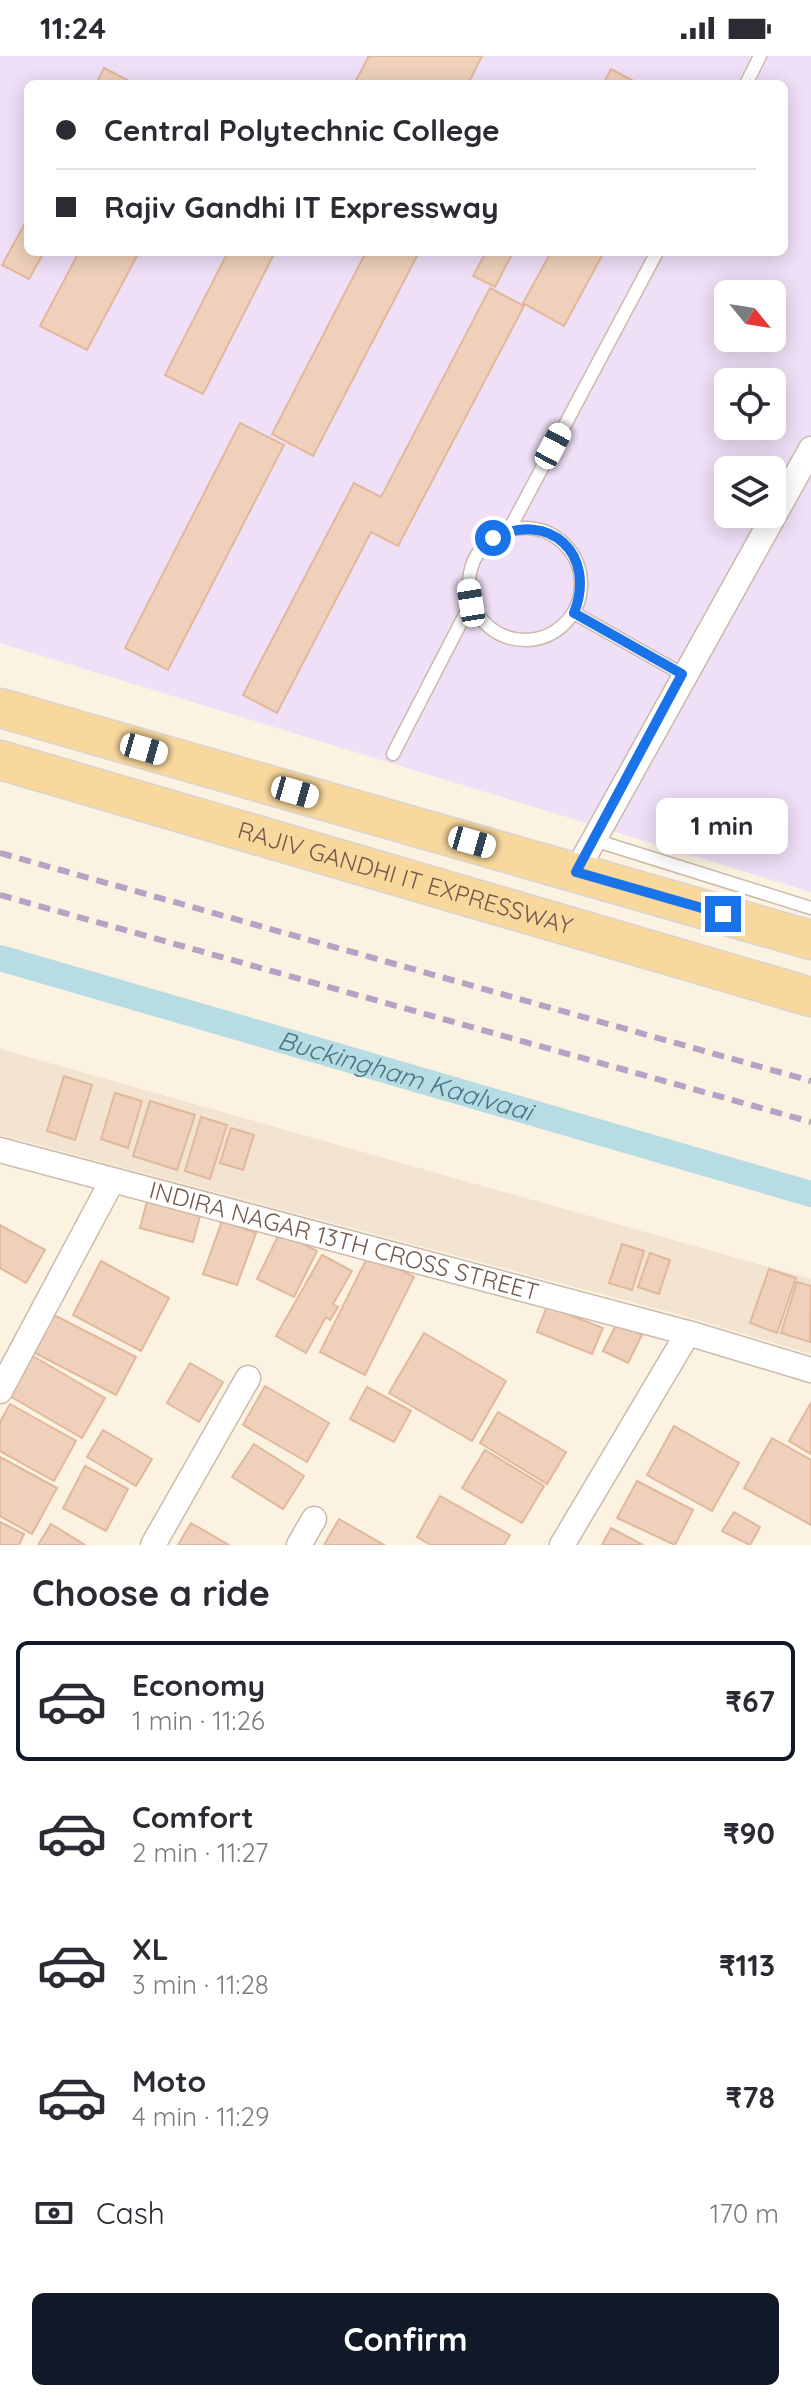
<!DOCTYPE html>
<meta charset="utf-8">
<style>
:root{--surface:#fff;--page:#f2f2f3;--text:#2b2b33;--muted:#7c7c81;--line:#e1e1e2;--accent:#111827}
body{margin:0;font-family:Quicksand,sans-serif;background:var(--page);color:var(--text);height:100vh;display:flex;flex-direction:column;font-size:30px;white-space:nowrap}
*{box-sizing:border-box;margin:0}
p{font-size:26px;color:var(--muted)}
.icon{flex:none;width:44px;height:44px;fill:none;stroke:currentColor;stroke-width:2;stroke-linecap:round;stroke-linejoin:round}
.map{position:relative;height:1489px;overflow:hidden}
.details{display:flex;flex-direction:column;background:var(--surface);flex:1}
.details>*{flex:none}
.banner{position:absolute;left:24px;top:24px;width:764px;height:176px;border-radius:12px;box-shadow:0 4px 20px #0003;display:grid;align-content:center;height:176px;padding:0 32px;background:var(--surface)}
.needle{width:52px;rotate:120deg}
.buttons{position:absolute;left:714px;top:224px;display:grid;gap:16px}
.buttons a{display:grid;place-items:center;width:72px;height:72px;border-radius:12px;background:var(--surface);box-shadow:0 4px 20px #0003;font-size:40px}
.end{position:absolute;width:36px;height:36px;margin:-18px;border:10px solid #1a73e8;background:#fff;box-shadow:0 0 0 4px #fff}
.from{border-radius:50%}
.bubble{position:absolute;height:56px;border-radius:12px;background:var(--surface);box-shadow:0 4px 20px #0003;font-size:26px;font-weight:700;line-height:56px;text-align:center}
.car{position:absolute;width:24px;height:48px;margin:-24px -12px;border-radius:10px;box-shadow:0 0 6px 2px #0007;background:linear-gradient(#fff 24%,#345 0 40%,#fff 0 76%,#345 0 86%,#fff 0)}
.banner b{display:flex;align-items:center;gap:28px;height:76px;font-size:30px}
.banner b+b{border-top:2px solid var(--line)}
.banner i{width:20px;height:20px;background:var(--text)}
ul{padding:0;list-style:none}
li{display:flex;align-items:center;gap:24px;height:120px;margin:0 16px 12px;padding:0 16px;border:4px solid transparent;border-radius:12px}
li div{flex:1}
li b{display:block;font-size:30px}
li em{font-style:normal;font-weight:700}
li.current{border-color:var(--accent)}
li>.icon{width:72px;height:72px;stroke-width:1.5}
h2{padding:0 32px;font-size:36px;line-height:96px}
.pay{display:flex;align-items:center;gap:20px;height:88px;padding:0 32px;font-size:30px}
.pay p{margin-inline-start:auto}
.primary-button{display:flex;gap:16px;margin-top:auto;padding:16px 32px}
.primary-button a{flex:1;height:92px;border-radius:12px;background:var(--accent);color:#fff;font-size:32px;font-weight:700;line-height:92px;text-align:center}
.status{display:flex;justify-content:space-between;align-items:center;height:56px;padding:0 40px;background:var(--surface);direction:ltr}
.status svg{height:22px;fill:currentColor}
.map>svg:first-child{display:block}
</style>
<div class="status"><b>11:24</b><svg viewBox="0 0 49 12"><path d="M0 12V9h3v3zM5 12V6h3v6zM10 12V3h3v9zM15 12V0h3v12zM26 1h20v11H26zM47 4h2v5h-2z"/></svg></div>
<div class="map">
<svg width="811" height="1489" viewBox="0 0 811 1489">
<rect width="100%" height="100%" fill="#fbf2e2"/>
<path fill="#f2e4d1" d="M0 993 811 1223V1298L681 1259 0 1079Z"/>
<path fill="#efdff7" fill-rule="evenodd" d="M0 0H811V836L0 587ZM28 28H784V196H28ZM728 238H772V282H728ZM728 326H772V370H728ZM728 414H772V458H728Z"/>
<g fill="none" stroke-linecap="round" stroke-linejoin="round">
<path stroke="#b8dce4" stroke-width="26" id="s1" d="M0 902 811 1138"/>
</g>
<g fill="#efd1bb" stroke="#e1b89c" stroke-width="2">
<path d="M369 0H482L468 28H354Z"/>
<path d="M104 12 131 26 130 28H96Z"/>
<path d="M611 13 639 28H603Z"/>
<path d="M28 162V196H44L29 223 2 209Z"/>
<path d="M79 196H139L87 294 40 270Z"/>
<path d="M228 196H275L203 338 165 319Z"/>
<path d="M366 196H419L313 400 272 378Z"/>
<path d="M486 196H513L495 231 473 220Z"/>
<path d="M551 196H604L564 270 523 247Z"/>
<path d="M490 232 524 250 398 490 371 476 277 657 243 639 354 427 381 441Z"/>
<path d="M240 367 284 389 168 614 125 592Z"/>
<path d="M64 1020 92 1029 75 1084 47 1075Z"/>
<path d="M115 1037 142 1045 128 1092 101 1083Z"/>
<path d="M150 1045 195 1059 177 1114 133 1100Z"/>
<path d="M201 1061 227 1069 210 1123 185 1115Z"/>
<path d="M231 1072 254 1079 243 1114 220 1107Z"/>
<path d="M147 1145 200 1160 193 1186 140 1172Z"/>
<path d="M222 1165 256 1177 237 1229 203 1218Z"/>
<path d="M0 1169 45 1194 26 1227 0 1212Z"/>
<path d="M280 1176 317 1195 294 1241 257 1223Z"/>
<path d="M622 1188 644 1195 632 1234 609 1227Z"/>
<path d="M650 1197 670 1204 659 1238 638 1231Z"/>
<path d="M369 1198 414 1221 365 1319 320 1296Z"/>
<path d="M322 1199 352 1215 333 1248 338 1251 330 1264 326 1261 306 1297 276 1280Z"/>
<path d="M101 1205 169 1242 141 1295 73 1259Z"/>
<path d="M769 1213 796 1222 777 1277 750 1267Z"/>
<path d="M797 1226 811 1230 810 1286 781 1277Z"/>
<path d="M547 1250 603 1272 592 1298 537 1276Z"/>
<path d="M52 1258 136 1301 116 1339 33 1296Z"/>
<path d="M617 1267 642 1279 628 1307 603 1295Z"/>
<path d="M424 1277 506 1325 472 1385 389 1337Z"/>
<path d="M31 1299 105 1342 82 1382 8 1339Z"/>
<path d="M190 1307 223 1326 199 1366 167 1347Z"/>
<path d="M265 1330 329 1367 307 1406 243 1369Z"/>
<path d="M367 1331 411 1355 394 1386 350 1363Z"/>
<path d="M811 1347V1398L789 1385Z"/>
<path d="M10 1348 76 1385 54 1425 0 1395V1366Z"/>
<path d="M498 1356 566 1396 547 1428 480 1387Z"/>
<path d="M674 1370 739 1407 712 1455 647 1419Z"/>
<path d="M103 1374 152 1403 136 1430 87 1401Z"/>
<path d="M772 1382 811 1404V1469L744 1432Z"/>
<path d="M254 1388 304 1420 283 1453 232 1421Z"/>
<path d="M485 1394 544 1430 522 1467 462 1432Z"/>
<path d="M0 1401 57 1432 32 1478 0 1460Z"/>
<path d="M85 1410 128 1433 106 1475 63 1452Z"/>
<path d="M637 1425 693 1454 675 1489 617 1462Z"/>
<path d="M440 1440 510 1479 504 1489H431L417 1481Z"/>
<path d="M734 1456 760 1471 750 1489 722 1475Z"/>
<path d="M339 1463 384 1489H324Z"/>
<path d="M0 1466 24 1478 19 1489H0Z"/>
<path d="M191 1467 229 1489H178Z"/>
<path d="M51 1468 85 1489H38Z"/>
<path d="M611 1472 643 1489H602Z"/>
</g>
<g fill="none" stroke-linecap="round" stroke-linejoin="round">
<defs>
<g id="service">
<path d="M746 28 760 0"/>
<circle cx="525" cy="528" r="56"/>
<path d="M509 474 657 196"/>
<path d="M574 557 682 618"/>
<path d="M393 698 471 547"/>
<path d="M594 784 811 852"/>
</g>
<g id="minor">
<path d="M576 816 811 393"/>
<path id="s2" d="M0 1094 688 1277 811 1314"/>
<path d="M0 1335 112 1125"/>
<path d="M153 1489 248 1322"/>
<path d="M299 1489 314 1463"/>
<path d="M562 1489 688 1277"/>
</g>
<g id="primary">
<path d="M0 652 811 884"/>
<path id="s3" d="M0 704 811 941"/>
</g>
</defs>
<use href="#service" stroke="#ccbaaa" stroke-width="15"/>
<use href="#minor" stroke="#ccbaaa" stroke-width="27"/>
<use href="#primary" stroke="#dad4d0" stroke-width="41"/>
<use href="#service" stroke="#fff" stroke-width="12"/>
<use href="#minor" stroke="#fff" stroke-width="24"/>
<use href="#primary" stroke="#f8d89d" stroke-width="38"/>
<g stroke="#b5a2c4" stroke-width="6" stroke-dasharray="12 8" stroke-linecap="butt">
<path d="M0 797 811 1025"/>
<path d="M0 839 811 1066"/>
</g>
</g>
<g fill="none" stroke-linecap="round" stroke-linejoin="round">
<path stroke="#1a73e8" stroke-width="10" d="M493 482C550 454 597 498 574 557L682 618 576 816 723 858"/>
</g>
<g text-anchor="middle" stroke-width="8" stroke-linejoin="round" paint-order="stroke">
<g font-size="24" fill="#72594a" stroke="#fef6e8">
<text dy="8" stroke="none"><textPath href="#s3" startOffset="422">RAJIV GANDHI IT EXPRESSWAY</textPath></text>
<text dy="8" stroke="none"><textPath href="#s2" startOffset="356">INDIRA NAGAR 13TH CROSS STREET</textPath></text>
</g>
<g font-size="26" font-style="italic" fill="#457885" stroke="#fef6e8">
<text dy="9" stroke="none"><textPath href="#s1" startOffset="422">Buckingham Kaalvaai</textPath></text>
</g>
</g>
</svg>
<div class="buttons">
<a><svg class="needle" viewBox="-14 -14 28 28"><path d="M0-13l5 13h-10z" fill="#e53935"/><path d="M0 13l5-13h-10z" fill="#7c7c81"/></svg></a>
<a><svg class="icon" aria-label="locate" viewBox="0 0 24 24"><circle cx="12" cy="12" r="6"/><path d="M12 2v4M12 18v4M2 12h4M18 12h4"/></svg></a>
<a><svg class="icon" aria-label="layers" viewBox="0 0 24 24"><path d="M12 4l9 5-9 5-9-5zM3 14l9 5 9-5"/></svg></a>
</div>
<i class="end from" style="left:493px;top:482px"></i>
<i class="end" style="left:723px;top:858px"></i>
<div class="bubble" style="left:656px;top:742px;width:132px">1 min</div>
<i class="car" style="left:553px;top:390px;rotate:28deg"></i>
<i class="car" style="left:471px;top:547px;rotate:351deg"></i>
<i class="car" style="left:144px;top:693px;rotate:106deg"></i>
<i class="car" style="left:295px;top:736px;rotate:106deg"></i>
<i class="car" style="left:472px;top:786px;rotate:106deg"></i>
<div class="banner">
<b><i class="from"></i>Central Polytechnic College</b>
<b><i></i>Rajiv Gandhi IT Expressway</b>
</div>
</div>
<section class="details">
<h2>Choose a ride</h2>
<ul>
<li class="current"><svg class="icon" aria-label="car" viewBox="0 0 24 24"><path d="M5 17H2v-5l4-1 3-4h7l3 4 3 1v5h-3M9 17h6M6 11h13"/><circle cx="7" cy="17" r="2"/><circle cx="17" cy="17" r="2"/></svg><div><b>Economy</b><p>1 min · 11:26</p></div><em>₹67</em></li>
<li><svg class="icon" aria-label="car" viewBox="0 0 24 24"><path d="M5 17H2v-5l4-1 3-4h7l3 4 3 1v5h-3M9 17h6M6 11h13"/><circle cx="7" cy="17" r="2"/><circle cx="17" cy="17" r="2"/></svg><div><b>Comfort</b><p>2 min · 11:27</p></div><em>₹90</em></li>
<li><svg class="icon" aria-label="car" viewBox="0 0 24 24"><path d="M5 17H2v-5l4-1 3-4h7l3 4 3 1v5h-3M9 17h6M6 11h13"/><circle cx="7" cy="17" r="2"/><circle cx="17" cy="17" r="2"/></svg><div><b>XL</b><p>3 min · 11:28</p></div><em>₹113</em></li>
<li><svg class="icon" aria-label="car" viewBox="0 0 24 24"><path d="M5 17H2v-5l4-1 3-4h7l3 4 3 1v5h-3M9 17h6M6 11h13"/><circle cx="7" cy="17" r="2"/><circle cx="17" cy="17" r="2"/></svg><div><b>Moto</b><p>4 min · 11:29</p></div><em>₹78</em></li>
</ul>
<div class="pay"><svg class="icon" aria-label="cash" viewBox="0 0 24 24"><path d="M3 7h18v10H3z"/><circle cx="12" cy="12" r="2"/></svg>Cash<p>170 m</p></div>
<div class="primary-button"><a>Confirm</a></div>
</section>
